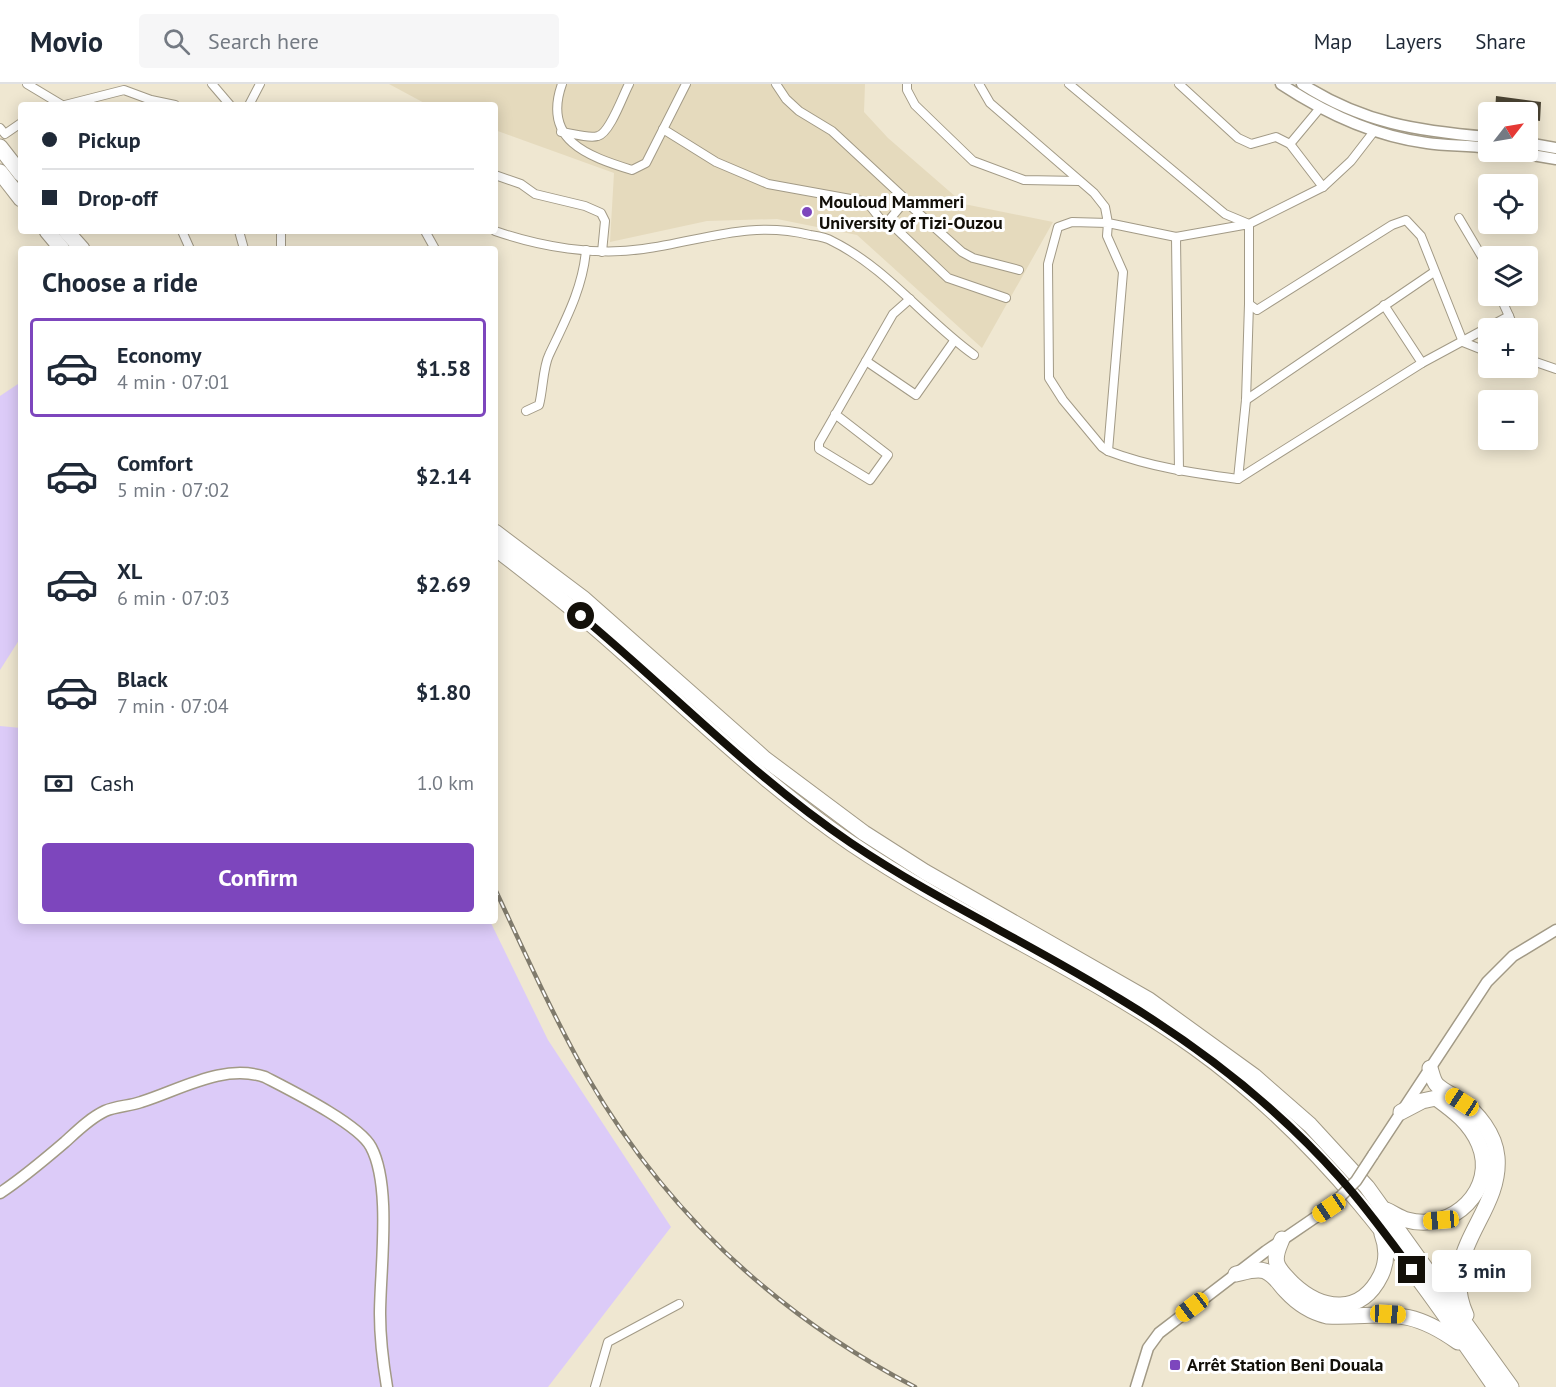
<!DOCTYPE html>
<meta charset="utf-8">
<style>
:root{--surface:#fff;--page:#f6f6f7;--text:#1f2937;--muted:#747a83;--line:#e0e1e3;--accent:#7d46bd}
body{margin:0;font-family:"PT Sans",sans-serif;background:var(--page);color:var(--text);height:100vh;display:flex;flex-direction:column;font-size:22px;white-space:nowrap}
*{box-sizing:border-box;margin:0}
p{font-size:20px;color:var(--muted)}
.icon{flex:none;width:33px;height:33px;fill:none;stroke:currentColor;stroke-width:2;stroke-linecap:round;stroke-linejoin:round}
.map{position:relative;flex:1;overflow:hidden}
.drawer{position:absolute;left:18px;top:162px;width:480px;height:678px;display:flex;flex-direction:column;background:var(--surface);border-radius:6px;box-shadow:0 3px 15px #0003}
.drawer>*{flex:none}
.guide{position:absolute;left:18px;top:18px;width:480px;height:132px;border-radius:6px;box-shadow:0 3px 15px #0003;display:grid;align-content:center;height:132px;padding:0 24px;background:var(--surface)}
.needle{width:39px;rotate:59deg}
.buttons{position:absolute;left:1478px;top:18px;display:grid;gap:12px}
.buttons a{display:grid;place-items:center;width:60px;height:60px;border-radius:6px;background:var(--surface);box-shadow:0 3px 15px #0003;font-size:30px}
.end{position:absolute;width:27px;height:27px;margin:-14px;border:8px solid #131009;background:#fff;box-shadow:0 0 0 3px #fff}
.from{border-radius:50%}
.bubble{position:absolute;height:42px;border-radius:6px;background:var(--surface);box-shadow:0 3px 15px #0003;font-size:20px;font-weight:600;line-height:42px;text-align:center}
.car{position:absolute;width:18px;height:36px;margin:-18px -9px;border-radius:8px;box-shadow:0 0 4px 2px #0007;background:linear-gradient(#f5c518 24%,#345 0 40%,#f5c518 0 76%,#345 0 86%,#f5c518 0)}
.guide b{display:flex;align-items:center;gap:21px;height:57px;font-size:22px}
.guide b+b{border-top:2px solid var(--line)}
.guide i{width:15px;height:15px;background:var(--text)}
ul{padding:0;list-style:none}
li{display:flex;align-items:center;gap:18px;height:99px;margin:0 12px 9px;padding:0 12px;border:3px solid transparent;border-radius:6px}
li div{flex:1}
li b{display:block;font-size:22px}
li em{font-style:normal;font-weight:600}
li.active{border-color:var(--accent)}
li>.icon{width:54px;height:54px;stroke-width:1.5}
h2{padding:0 24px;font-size:27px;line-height:72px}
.pay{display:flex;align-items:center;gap:15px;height:66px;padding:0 24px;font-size:22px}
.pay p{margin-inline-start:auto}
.button{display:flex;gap:12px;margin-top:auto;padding:12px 24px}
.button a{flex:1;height:69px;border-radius:6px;background:var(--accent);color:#fff;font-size:24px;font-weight:600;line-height:69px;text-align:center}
header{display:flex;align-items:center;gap:36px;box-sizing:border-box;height:84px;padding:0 30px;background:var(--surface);border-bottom:2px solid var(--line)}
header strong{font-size:28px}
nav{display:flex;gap:33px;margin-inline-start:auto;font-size:21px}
.search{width:420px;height:54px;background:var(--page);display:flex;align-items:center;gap:15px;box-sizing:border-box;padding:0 21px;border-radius:6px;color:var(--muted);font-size:22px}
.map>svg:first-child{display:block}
</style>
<header>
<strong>Movio</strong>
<div class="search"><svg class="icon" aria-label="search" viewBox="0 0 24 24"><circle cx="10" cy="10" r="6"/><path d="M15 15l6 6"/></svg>Search here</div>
<nav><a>Map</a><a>Layers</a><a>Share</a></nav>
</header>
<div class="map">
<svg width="1556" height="1303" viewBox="0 0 1556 1303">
<rect width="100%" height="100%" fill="#efe7d1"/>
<path fill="#e5dabd" d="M389 0H865L864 28 888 54 964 120 1053 138 982 264 857 151 777 135 707 137 610 158 614 89 495 46V21H428Z"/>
<g fill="#dccbf8">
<path d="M21 298V553L0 586V312Z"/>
<path d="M0 642 21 644V837H490L548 956 671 1143 548 1303H0Z"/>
</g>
<path fill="#4b4433" d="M1496 12 1541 18 1540 37 1527 35V28H1495Z"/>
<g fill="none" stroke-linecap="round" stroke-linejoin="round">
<defs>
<g id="minor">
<path d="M27 0 62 21"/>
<path d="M212 0 230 21"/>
<path d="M562 0C542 56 587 72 632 86L646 79 686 0"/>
<path d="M907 0V6L915 21 973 77 1024 96 1079 97"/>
<path d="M979 0 990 19 1094 109 1105 123 1108 139 1072 138 1058 143 1048 180 1049 294 1063 316 1102 363 1108 367 1123 188 1107 152 1108 139 1176 153 1249 140V220L1257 226 1392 141 1406 136 1421 152 1463 258 1488 268"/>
<path d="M1069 0 1225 130 1249 140 1323 103 1351 77 1375 46"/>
<path d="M1179 0 1238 54 1251 60 1276 53 1290 60 1323 103"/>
<path d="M65 21 124 6 151 16 175 21"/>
<path d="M249 21 260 0"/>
<path d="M0 44 5 50 21 39"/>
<path d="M663 45 716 78 768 100 867 118 885 141 905 117 902 112 832 47 799 27 786 15 776 0"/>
<path d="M561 48C572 49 588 55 598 52 610 49 623 11 629 0"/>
<path d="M1290 60 1320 24"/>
<path d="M495 91 521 100 535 110 585 122 601 129 605 137 602 168"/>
<path d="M905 117 962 168 973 174 1019 186"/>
<path d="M1459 134 1488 183"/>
<path d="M888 137 948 194 1006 214"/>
<path d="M182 147 190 165"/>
<path d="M239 147 244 165"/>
<path d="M425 147 435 165"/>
<path d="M495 147C541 163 595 172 643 165 703 157 748 136 810 151 817 152 826 153 832 157 887 184 925 236 974 271"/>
<path d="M1176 153 1179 387"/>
<path d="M281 165V147"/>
<path d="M1500 212 1509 232"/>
<path d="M1249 220 1246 316 1238 395 1422 279 1509 232 1514 244"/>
<path d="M1384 221 1422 279"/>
<path d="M1527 275 1556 285"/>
<path d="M866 277 916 311 954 257"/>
<path d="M1246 316 1434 188"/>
<path d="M526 327 539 321C543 306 543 283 549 271 565 237 583 204 586 166"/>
<path d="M835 330 888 371 870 396 819 365V359L893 230 910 215"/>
<path d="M1108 367C1150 383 1193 389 1238 395"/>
<path d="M595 1303 608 1258 679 1220"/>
</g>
<path id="tertiary" d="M0 1109C23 1094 44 1076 65 1058 77 1047 90 1034 105 1027 116 1022 130 1022 141 1018 180 1006 223 979 265 993 290 1006 359 1040 371 1063 392 1102 380 1186 380 1230 380 1255 383 1279 387 1303"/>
<g id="secondary">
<path d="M1281 0C1325 29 1374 52 1427 59 1447 62 1468 61 1488 64"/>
<path d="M1302 0C1363 39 1417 47 1488 53"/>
<path d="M1527 59 1556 64"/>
<path d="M1514 68 1556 75"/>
<path d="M1373 1071 1487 898 1513 872 1556 846"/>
<path d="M1136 1303 1148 1264 1159 1249 1266 1167 1329 1124"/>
</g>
<g id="motorway">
<path d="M0 63 21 90"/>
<path d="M0 88 21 115"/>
<path d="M47 147 62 165"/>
<path d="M66 147 82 165"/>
<path d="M495 448 584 515 765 675 864 749 925 788 1149 916 1254 992 1310 1041 1367 1103 1511 1303"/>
<path d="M495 464C530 491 565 518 599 547 682 619 761 698 852 760 962 834 1086 886 1194 963 1324 1056 1405 1173 1495 1303"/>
<path d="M1430 984C1432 990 1433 997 1437 1001 1443 1007 1453 1011 1460 1016 1478 1029 1495 1050 1497 1073 1502 1130 1437 1167 1466 1231"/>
<path d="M1386 1126C1393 1129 1400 1134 1407 1136 1452 1149 1498 1105 1479 1060 1470 1039 1454 1027 1436 1014L1422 1017 1401 1028"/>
<path d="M1282 1155C1279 1163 1273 1173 1278 1182 1281 1188 1288 1195 1293 1200 1322 1227 1361 1232 1381 1191 1387 1178 1387 1163 1382 1150"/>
<path d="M1236 1190C1245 1188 1256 1184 1265 1187 1275 1191 1279 1200 1286 1207 1298 1220 1310 1228 1327 1232 1385 1234 1405 1220 1458 1258"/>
</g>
</defs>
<use href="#minor" stroke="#a29a86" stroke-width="10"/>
<use href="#tertiary" stroke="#a29a86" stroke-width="13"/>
<use href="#secondary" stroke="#a29a86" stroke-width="13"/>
<use href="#motorway" stroke="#a29a86" stroke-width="17"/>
<use href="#minor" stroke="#fff" stroke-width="8"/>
<use href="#tertiary" stroke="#fff" stroke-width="10"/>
<use href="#secondary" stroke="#fff" stroke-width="10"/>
<use href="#motorway" stroke="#fff" stroke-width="15"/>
<defs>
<path id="rail" d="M495 805C524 867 553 932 587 992 665 1127 777 1231 915 1303"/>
</defs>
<use href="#rail" stroke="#807b6c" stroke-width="4.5"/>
<use href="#rail" stroke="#fff" stroke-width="2" stroke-dasharray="7" stroke-linecap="butt"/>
<defs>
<path id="secondary-bridge" d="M1329 1124 1356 1097 1373 1071"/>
</defs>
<use href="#secondary-bridge" stroke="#a29a86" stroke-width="13" stroke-linecap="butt"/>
<use href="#secondary-bridge" stroke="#fff" stroke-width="10"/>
</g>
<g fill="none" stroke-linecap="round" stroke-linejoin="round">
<path stroke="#131009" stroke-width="8" d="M581 532C671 607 753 693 851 759 937 817 1032 860 1120 915 1201 964 1277 1023 1340 1094 1366 1123 1389 1155 1412 1186"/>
</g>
<g fill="#7d46bd" stroke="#fff" stroke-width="2">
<circle cx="807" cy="128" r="6"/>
<rect x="1169" y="1275" width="12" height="12" rx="3"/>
</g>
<g text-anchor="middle" stroke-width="6" stroke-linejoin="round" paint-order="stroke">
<g font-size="18" font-weight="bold" fill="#131009" stroke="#fff" text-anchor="start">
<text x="819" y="124">Mouloud Mammeri<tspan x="819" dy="21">University of Tizi-Ouzou</tspan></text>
<text x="1187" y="1287">Arrêt Station Beni Douala</text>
</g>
</g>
</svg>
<div class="buttons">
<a><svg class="needle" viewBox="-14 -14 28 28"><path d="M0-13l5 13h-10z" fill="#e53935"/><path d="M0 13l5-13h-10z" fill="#747a83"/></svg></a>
<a><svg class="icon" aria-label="locate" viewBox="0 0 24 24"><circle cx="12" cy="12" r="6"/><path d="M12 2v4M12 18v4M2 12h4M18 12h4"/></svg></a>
<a><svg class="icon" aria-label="layers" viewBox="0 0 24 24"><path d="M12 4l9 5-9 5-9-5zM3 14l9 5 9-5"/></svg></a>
<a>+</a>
<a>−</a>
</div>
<i class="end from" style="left:581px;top:532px"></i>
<i class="end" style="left:1412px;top:1186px"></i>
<div class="bubble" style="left:1432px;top:1166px;width:99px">3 min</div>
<i class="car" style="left:1462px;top:1018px;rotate:303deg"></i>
<i class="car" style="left:1329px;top:1124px;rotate:236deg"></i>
<i class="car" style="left:1441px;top:1136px;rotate:265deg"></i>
<i class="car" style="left:1192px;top:1223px;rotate:233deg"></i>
<i class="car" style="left:1388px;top:1230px;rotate:93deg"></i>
<div class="guide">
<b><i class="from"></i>Pickup</b>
<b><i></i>Drop-off</b>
</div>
<section class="drawer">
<h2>Choose a ride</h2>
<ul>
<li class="active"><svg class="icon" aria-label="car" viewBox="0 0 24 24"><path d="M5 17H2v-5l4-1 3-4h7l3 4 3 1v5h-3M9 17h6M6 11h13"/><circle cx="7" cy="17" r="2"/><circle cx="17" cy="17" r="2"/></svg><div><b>Economy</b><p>4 min · 07:01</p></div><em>$1.58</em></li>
<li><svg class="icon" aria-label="car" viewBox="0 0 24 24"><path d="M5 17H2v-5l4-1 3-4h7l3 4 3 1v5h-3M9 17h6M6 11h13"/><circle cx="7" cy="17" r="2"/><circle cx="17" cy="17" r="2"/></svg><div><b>Comfort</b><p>5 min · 07:02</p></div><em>$2.14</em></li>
<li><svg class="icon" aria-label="car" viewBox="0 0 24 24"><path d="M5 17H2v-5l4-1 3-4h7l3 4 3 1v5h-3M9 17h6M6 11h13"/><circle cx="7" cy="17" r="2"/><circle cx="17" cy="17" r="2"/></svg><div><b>XL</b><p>6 min · 07:03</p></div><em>$2.69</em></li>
<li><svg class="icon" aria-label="car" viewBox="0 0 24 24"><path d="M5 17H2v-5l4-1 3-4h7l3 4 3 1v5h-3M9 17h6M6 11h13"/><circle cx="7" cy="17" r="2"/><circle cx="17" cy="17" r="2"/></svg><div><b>Black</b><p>7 min · 07:04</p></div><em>$1.80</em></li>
</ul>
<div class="pay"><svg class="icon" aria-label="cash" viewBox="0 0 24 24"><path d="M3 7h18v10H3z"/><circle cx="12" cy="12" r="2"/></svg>Cash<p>1.0 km</p></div>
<div class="button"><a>Confirm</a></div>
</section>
</div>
